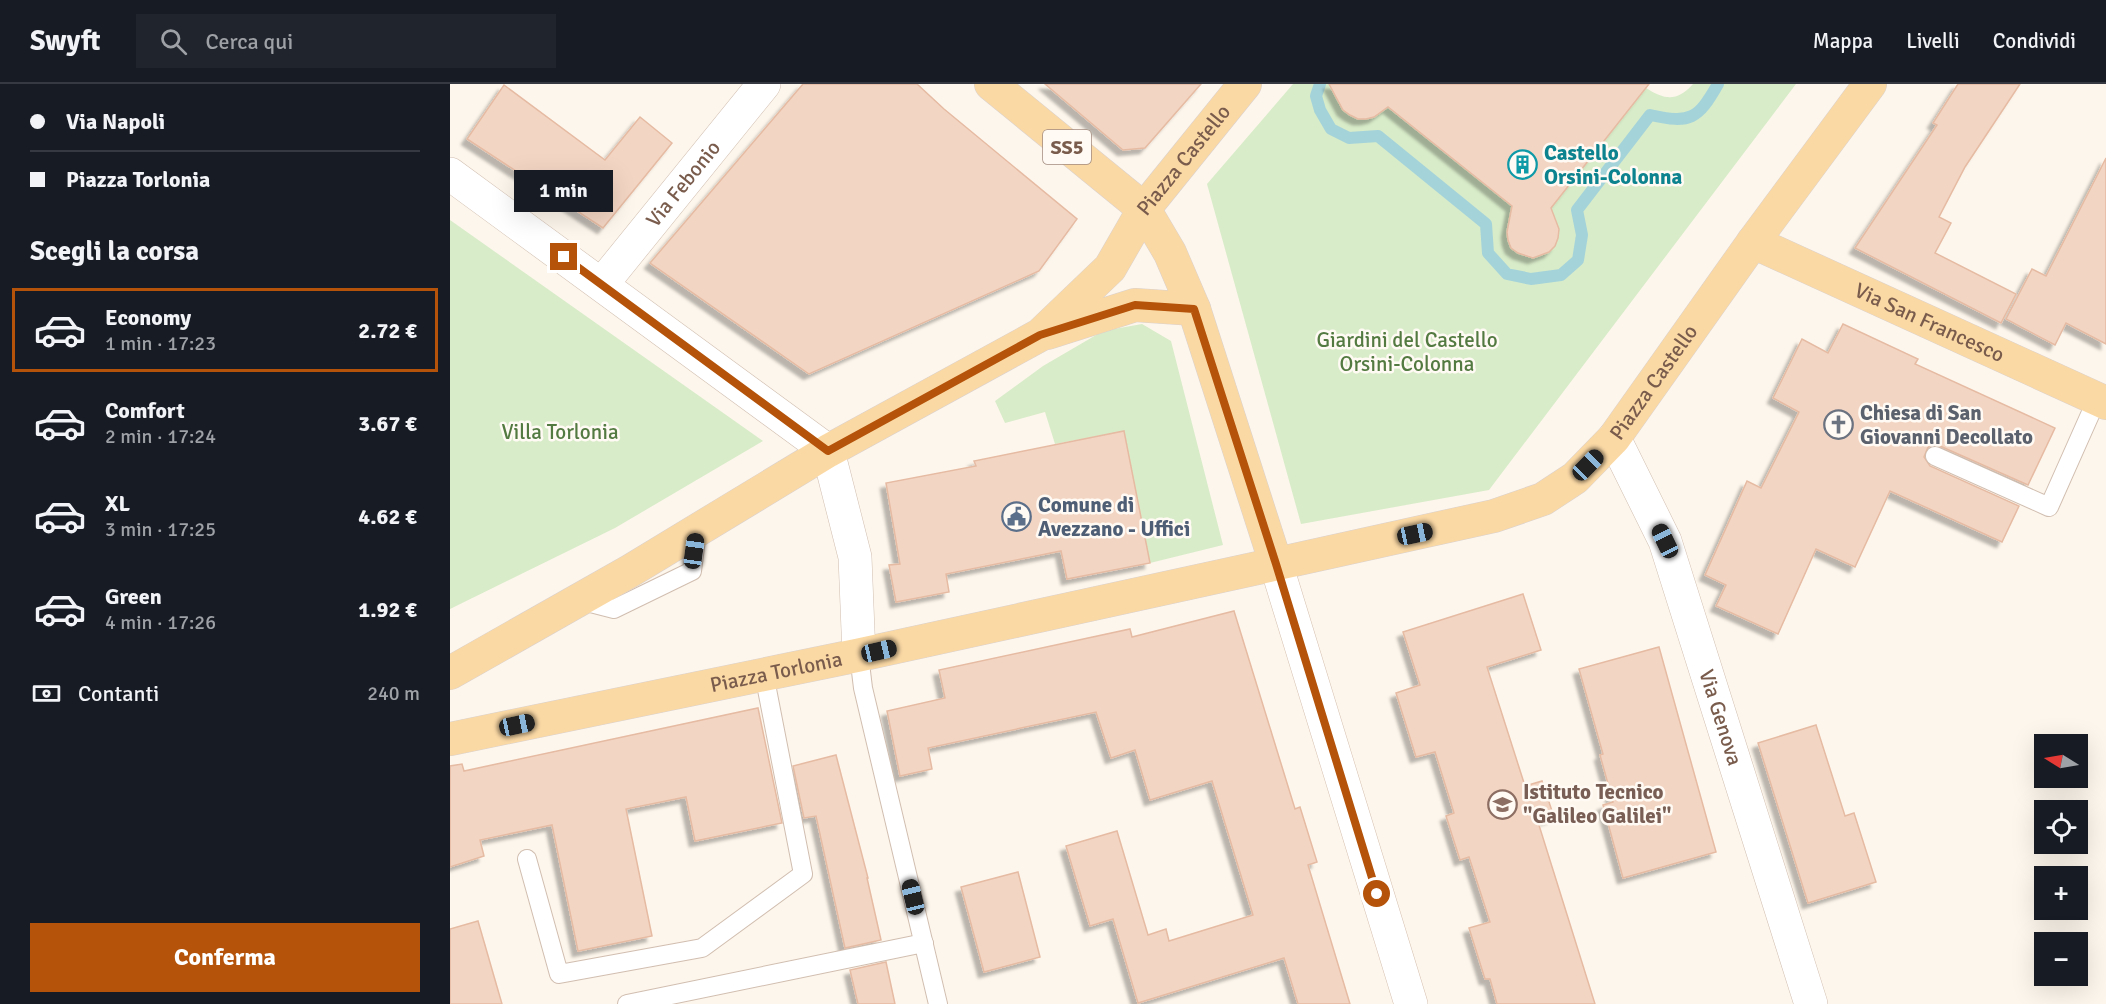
<!DOCTYPE html>
<html lang="it">
<meta charset="utf-8">
<style>
:root{--surface:#171b24;--page:#20242c;--text:#f1f3f6;--muted:#9ea1a6;--line:#363941;--accent:#b45309}
body{margin:0;font-family:Signika,sans-serif;background:var(--page);color:var(--text);height:100vh;display:flex;flex-direction:column;font-size:22px;white-space:nowrap}
*{box-sizing:border-box;margin:0}
p{font-size:20px;color:var(--muted)}
.icon{flex:none;width:33px;height:33px;fill:none;stroke:currentColor;stroke-width:2;stroke-linecap:round;stroke-linejoin:round}
.map{position:relative;flex:1;overflow:hidden}
.details{display:flex;flex-direction:column;background:var(--surface);width:450px}
.details>*{flex:none}
.top-card{display:grid;align-content:center;height:132px;padding:0 30px;background:var(--surface)}
.needle{width:39px;rotate:281deg}
.buttons{position:absolute;left:1584px;top:650px;display:grid;gap:12px}
.buttons a{display:grid;place-items:center;width:54px;height:54px;border-radius:0px;background:var(--surface);box-shadow:0 6px 24px #0002;font-size:30px}
.end{position:absolute;width:27px;height:27px;margin:-14px;border:8px solid #b45309;background:#fff;box-shadow:0 0 0 3px #fff}
.from{border-radius:50%}
.bubble{position:absolute;height:42px;border-radius:0px;background:var(--surface);box-shadow:0 6px 24px #0002;font-size:20px;font-weight:800;line-height:42px;text-align:center}
.car{position:absolute;width:18px;height:36px;margin:-18px -9px;border-radius:8px;box-shadow:0 0 4px 2px #0007;background:linear-gradient(#222 24%,#8ab4d8 0 40%,#222 0 76%,#8ab4d8 0 86%,#222 0)}
.top-card b{display:flex;align-items:center;gap:21px;height:57px;font-size:22px}
.top-card b+b{border-top:2px solid var(--line)}
.top-card i{width:15px;height:15px;background:var(--text)}
ul{padding:0;list-style:none}
li{display:flex;align-items:center;gap:18px;height:84px;margin:0 12px 9px;padding:0 18px;border:3px solid transparent;border-radius:0px}
li div{flex:1}
li b{display:block;font-size:22px}
li em{font-style:normal;font-weight:800}
li.current{border-color:var(--accent)}
li>.icon{width:54px;height:54px;stroke-width:1.5}
h2{padding:0 30px;font-size:27px;line-height:72px}
.pay{display:flex;align-items:center;gap:15px;height:66px;padding:0 30px;font-size:22px}
.pay p{margin-inline-start:auto}
.button{display:flex;gap:12px;margin-top:auto;padding:12px 30px}
.button a{flex:1;height:69px;border-radius:0px;background:var(--accent);color:#fff;font-size:24px;font-weight:800;line-height:69px;text-align:center}
header{display:flex;align-items:center;gap:36px;box-sizing:border-box;height:84px;padding:0 30px;background:var(--surface);border-bottom:2px solid var(--line)}
header strong{font-size:28px}
nav{display:flex;gap:33px;margin-inline-start:auto;font-size:21px}
.search{width:420px;height:54px;background:var(--page);display:flex;align-items:center;gap:15px;box-sizing:border-box;padding:0 21px;border-radius:0px;color:var(--muted);font-size:22px}
main{display:flex;flex:1;min-height:0}
.map>svg:first-child{display:block}
</style>
<header>
<strong>Swyft</strong>
<div class="search"><svg class="icon" aria-label="search" viewBox="0 0 24 24"><circle cx="10" cy="10" r="6"/><path d="M15 15l6 6"/></svg>Cerca qui</div>
<nav><a>Mappa</a><a>Livelli</a><a>Condividi</a></nav>
</header>
<main>
<section class="details">
<div class="top-card">
<b><i class="from"></i>Via Napoli</b>
<b><i></i>Piazza Torlonia</b>
</div>
<h2>Scegli la corsa</h2>
<ul>
<li class="current"><svg class="icon" aria-label="car" viewBox="0 0 24 24"><path d="M5 17H2v-5l4-1 3-4h7l3 4 3 1v5h-3M9 17h6M6 11h13"/><circle cx="7" cy="17" r="2"/><circle cx="17" cy="17" r="2"/></svg><div><b>Economy</b><p>1 min · 17:23</p></div><em>2.72 €</em></li>
<li><svg class="icon" aria-label="car" viewBox="0 0 24 24"><path d="M5 17H2v-5l4-1 3-4h7l3 4 3 1v5h-3M9 17h6M6 11h13"/><circle cx="7" cy="17" r="2"/><circle cx="17" cy="17" r="2"/></svg><div><b>Comfort</b><p>2 min · 17:24</p></div><em>3.67 €</em></li>
<li><svg class="icon" aria-label="car" viewBox="0 0 24 24"><path d="M5 17H2v-5l4-1 3-4h7l3 4 3 1v5h-3M9 17h6M6 11h13"/><circle cx="7" cy="17" r="2"/><circle cx="17" cy="17" r="2"/></svg><div><b>XL</b><p>3 min · 17:25</p></div><em>4.62 €</em></li>
<li><svg class="icon" aria-label="car" viewBox="0 0 24 24"><path d="M5 17H2v-5l4-1 3-4h7l3 4 3 1v5h-3M9 17h6M6 11h13"/><circle cx="7" cy="17" r="2"/><circle cx="17" cy="17" r="2"/></svg><div><b>Green</b><p>4 min · 17:26</p></div><em>1.92 €</em></li>
</ul>
<div class="pay"><svg class="icon" aria-label="cash" viewBox="0 0 24 24"><path d="M3 7h18v10H3z"/><circle cx="12" cy="12" r="2"/></svg>Contanti<p>240 m</p></div>
<div class="button"><a>Conferma</a></div>
</section>
<div class="map">
<svg width="1656" height="920" viewBox="0 0 1656 920">
<defs>
<filter id="shadow"><feDropShadow dx="-5.5" dy="5.5" stdDeviation="1.5" flood-color="#0004"/></filter>
</defs>
<rect width="100%" height="100%" fill="#fdf6ec"/>
<g fill="#d8ecc9">
<path d="M843 0H889L893 26C909 39 923 36 937 23L1068 127C1041 150 1068 186 1099 168L1098 128 1196 4C1215 16 1227 18 1243 0H1346L1039 406 851 440 757 100Z"/>
<path d="M0 136 313 357 165 444 0 525Z"/>
<path d="M692 240 721 257 773 461 700 479 674 347 605 360 595 328 555 339 545 317 593 282 653 247Z"/>
</g>
<g fill="none" stroke-linecap="round" stroke-linejoin="round">
<path stroke="#a5d3da" stroke-width="12" d="M870 0 866 12 870 26 881 45 899 54 928 52 1036 140 1038 169 1057 190 1081 195 1111 191 1128 176 1132 151 1127 126 1200 31C1241 40 1248 35 1268 0"/>
</g>
<g fill="#f3d5c3" stroke="#e6bba3" stroke-width="1.5" filter="url(#shadow)">
<path d="M353 0H467L494 25 627 135 589 187 359 290 200 179Z"/>
<path d="M595 0H751L695 64 673 66Z"/>
<path d="M879 0H1199L1101 124 1109 145 1108 154 1105 162 1099 168 1083 174 1068 169 1061 164 1058 156 1057 148 1062 122 938 23 924 33 916 35H908L900 31 893 26Z"/>
<path d="M1508 0H1570L1515 83 1489 133 1501 139 1485 169 1566 210 1551 239 1405 164 1487 41 1483 39Z"/>
<path d="M54 1 155 76 190 33 222 59 153 144 17 55Z"/>
<path d="M1656 74V260L1616 239 1605 261 1556 235 1582 185 1596 192Z"/>
<path d="M1393 240 1468 275 1465 280 1605 344 1578 401 1490 362 1483 361 1478 363 1474 373 1480 382 1569 422 1552 458 1440 407 1405 483 1366 465 1328 550 1266 522 1276 501 1255 491 1297 397 1311 404 1349 328 1323 314 1352 255 1378 269Z"/>
<path d="M674 347 700 479 617 495 611 467 496 490 499 508 446 518 439 481 450 480 436 399 526 382 524 377Z"/>
<path d="M1073 510 1091 566 1037 583 1075 702 1092 697 1104 733 1088 738 1145 920H1047L1040 895H1035L1019 844 1040 838 1019 773 1010 776 996 732 1004 729 985 668 966 673 946 609 970 601 953 548Z"/>
<path d="M784 527 845 725 850 723 867 778 858 781 900 920H848L834 874 688 919 663 835 640 842 616 762 667 747 698 851 716 845 719 857 803 831 762 697 700 716 685 666 661 674 646 628 478 664 482 685 450 692 437 627 495 614 489 586 680 545 682 553Z"/>
<path d="M1209 563 1266 768 1173 794 1153 721 1163 718 1150 671 1153 670 1129 585Z"/>
<path d="M308 624 332 739 245 757 236 713 176 725 202 852 128 867 102 741 30 756 34 772 0 783V682L12 680 14 687Z"/>
<path d="M1366 641 1395 732 1404 729 1426 798 1358 819 1308 659Z"/>
<path d="M386 671 418 794H417L431 856 395 864 366 732 354 734 343 682Z"/>
<path d="M568 788 590 873 534 888 511 803Z"/>
<path d="M28 837 52 920H0V845Z"/>
<path d="M436 878 445 920H408L400 886Z"/>
</g>
<g fill="none" stroke-linecap="round" stroke-linejoin="round">
<defs>
<g id="service">
<path d="M1485 372 1599 423 1647 315"/>
<path d="M129 516 164 525 242 487 247 447"/>
<path d="M409 571 413 604 488 920"/>
<path d="M77 775 109 890 252 864 353 790 314 590"/>
<path d="M177 920 474 859"/>
</g>
<g id="minor">
<path d="M0 90 378 367 405 473 409 571"/>
<path id="s1" d="M152 200 314 0"/>
<path id="s2" d="M1164 354 1215 457 1361 920"/>
</g>
<path id="secondary" d="M826 480 961 920"/>
<g id="primary">
<path d="M541 0 694 125 720 169 744 225 826 480"/>
<path id="s3" d="M1303 158 1656 319"/>
<path d="M597 249 685 221 744 225"/>
<path id="s4" d="M0 589 180 487 378 367 590 251 660 184 694 125 795 0"/>
<path id="s5" d="M0 655 409 571 826 480 1044 432 1093 415 1125 394 1164 354 1303 158 1420 0"/>
</g>
</defs>
<use href="#service" stroke="#d1beb0" stroke-width="20"/>
<use href="#minor" stroke="#d1beb0" stroke-width="34"/>
<use href="#secondary" stroke="#d6c0b0" stroke-width="34"/>
<use href="#primary" stroke="#dad1cd" stroke-width="34"/>
<use href="#service" stroke="#fff" stroke-width="18"/>
<use href="#minor" stroke="#fff" stroke-width="33"/>
<use href="#secondary" stroke="#fff" stroke-width="33"/>
<use href="#primary" stroke="#fbd9a5" stroke-width="33"/>
</g>
<g fill="none" stroke-linecap="round" stroke-linejoin="round">
<path stroke="#b45309" stroke-width="8" d="M114 173 378 367 590 251 685 221 744 225 826 480 927 810"/>
</g>
<defs>
<symbol id="building-ring" viewBox="-11 -11 22 22"><circle r="9.5" fill="#fffaf3" stroke="#0f9aa8" stroke-width="1.5"/><path d="M-4-6H4V6H1V3H-1V6H-4ZM-2.5-4.3h1.7v1.8h-1.7ZM.8-4.3h1.7v1.8H.8ZM-2.5-1h1.7V.8h-1.7ZM.8-1h1.7V.8H.8Z" fill="#0f9aa8"/></symbol>
<symbol id="church-ring" viewBox="-11 -11 22 22"><circle r="9.5" fill="#fffaf3" stroke="#6b7280" stroke-width="1.5"/><path d="M-1.2-6h2.4v3.5h3.3v2.4h-3.3V6h-2.4V-.1h-3.3v-2.4h3.3Z" fill="#6b7280"/></symbol>
<symbol id="civic-ring" viewBox="-11 -11 22 22"><circle r="9.5" fill="#fffaf3" stroke="#5c6f8a" stroke-width="1.5"/><path d="M-.6-6.5H3V-4.5H.6V-3L4-1V1h2V6H-6V1h2V-1L-.6-3ZM-1.2 2.5V6h2.4V2.5Z" fill="#5c6f8a"/></symbol>
<symbol id="school-ring" viewBox="-11 -11 22 22"><circle r="9.5" fill="#fffaf3" stroke="#8d6e63" stroke-width="1.5"/><path d="M0-5L7-2L0 1L-7-2ZM-4 1L0 2.5L4 1V4Q0 6-4 4Z" fill="#8d6e63"/></symbol>
</defs>
<g fill-rule="evenodd">
<use href="#building-ring" x="1056" y="64" width="33" height="33"/>
<use href="#church-ring" x="1372" y="324" width="33" height="33"/>
<use href="#civic-ring" x="550" y="416" width="33" height="33"/>
<use href="#school-ring" x="1036" y="704" width="33" height="33"/>
</g>
<g text-anchor="middle" stroke-width="5" stroke-linejoin="round" paint-order="stroke">
<rect fill="#fffaf3" stroke="#a28b7f" stroke-width="1.5" x="593" y="46" width="48" height="34" rx="4.5"/>
<g font-size="20" font-weight="bold" fill="#7a5c4d">
<text x="617" y="70">SS5</text>
</g>
<g font-size="21" font-weight="bold" fill="#0d838f" stroke="#fffaf3" text-anchor="start">
<text x="1094" y="76">Castello<tspan x="1094" dy="24">Orsini-Colonna</tspan></text>
</g>
<g font-size="21" fill="#7a5c4d" stroke="#fffaf3">
<text dy="7" stroke="none"><textPath href="#s4" startOffset="908">Piazza Castello</textPath></text>
<text dy="7" stroke="none"><textPath href="#s1" startOffset="129">Via Febonio</textPath></text>
<text dy="7" stroke="none"><textPath href="#s3" startOffset="194">Via San Francesco</textPath></text>
<text dy="7" stroke="none"><textPath href="#s5" startOffset="1282">Piazza Castello</textPath></text>
<text dy="7" stroke="none"><textPath href="#s5" startOffset="333">Piazza Torlonia</textPath></text>
<text dy="7" stroke="none"><textPath href="#s2" startOffset="300">Via Genova</textPath></text>
</g>
<g font-size="21" fill="#537a41" stroke="#fffaf3">
<text x="957" y="263">Giardini del Castello<tspan x="957" dy="24">Orsini-Colonna</tspan></text>
<text x="110" y="355">Villa Torlonia</text>
</g>
<g font-size="21" font-weight="bold" fill="#5b616d" stroke="#fffaf3" text-anchor="start">
<text x="1410" y="336">Chiesa di San<tspan x="1410" dy="24">Giovanni Decollato</tspan></text>
</g>
<g font-size="21" font-weight="bold" fill="#4e5e75" stroke="#fffaf3" text-anchor="start">
<text x="588" y="428">Comune di<tspan x="588" dy="24">Avezzano - Uffici</tspan></text>
</g>
<g font-size="21" font-weight="bold" fill="#785e54" stroke="#fffaf3" text-anchor="start">
<text x="1073" y="715">Istituto Tecnico<tspan x="1073" dy="24">"Galileo Galilei"</tspan></text>
</g>
</g>
</svg>
<div class="buttons">
<a><svg class="needle" viewBox="-14 -14 28 28"><path d="M0-13l5 13h-10z" fill="#e53935"/><path d="M0 13l5-13h-10z" fill="#9ea1a6"/></svg></a>
<a><svg class="icon" aria-label="locate" viewBox="0 0 24 24"><circle cx="12" cy="12" r="6"/><path d="M12 2v4M12 18v4M2 12h4M18 12h4"/></svg></a>
<a>+</a>
<a>−</a>
</div>
<i class="end from" style="left:927px;top:810px"></i>
<i class="end" style="left:114px;top:173px"></i>
<div class="bubble" style="left:64px;top:86px;width:99px">1 min</div>
<i class="car" style="left:1138px;top:381px;rotate:45deg"></i>
<i class="car" style="left:965px;top:450px;rotate:78deg"></i>
<i class="car" style="left:1215px;top:457px;rotate:334deg"></i>
<i class="car" style="left:244px;top:467px;rotate:8deg"></i>
<i class="car" style="left:429px;top:567px;rotate:77deg"></i>
<i class="car" style="left:67px;top:641px;rotate:78deg"></i>
<i class="car" style="left:463px;top:813px;rotate:346deg"></i>
</div>
</main>
